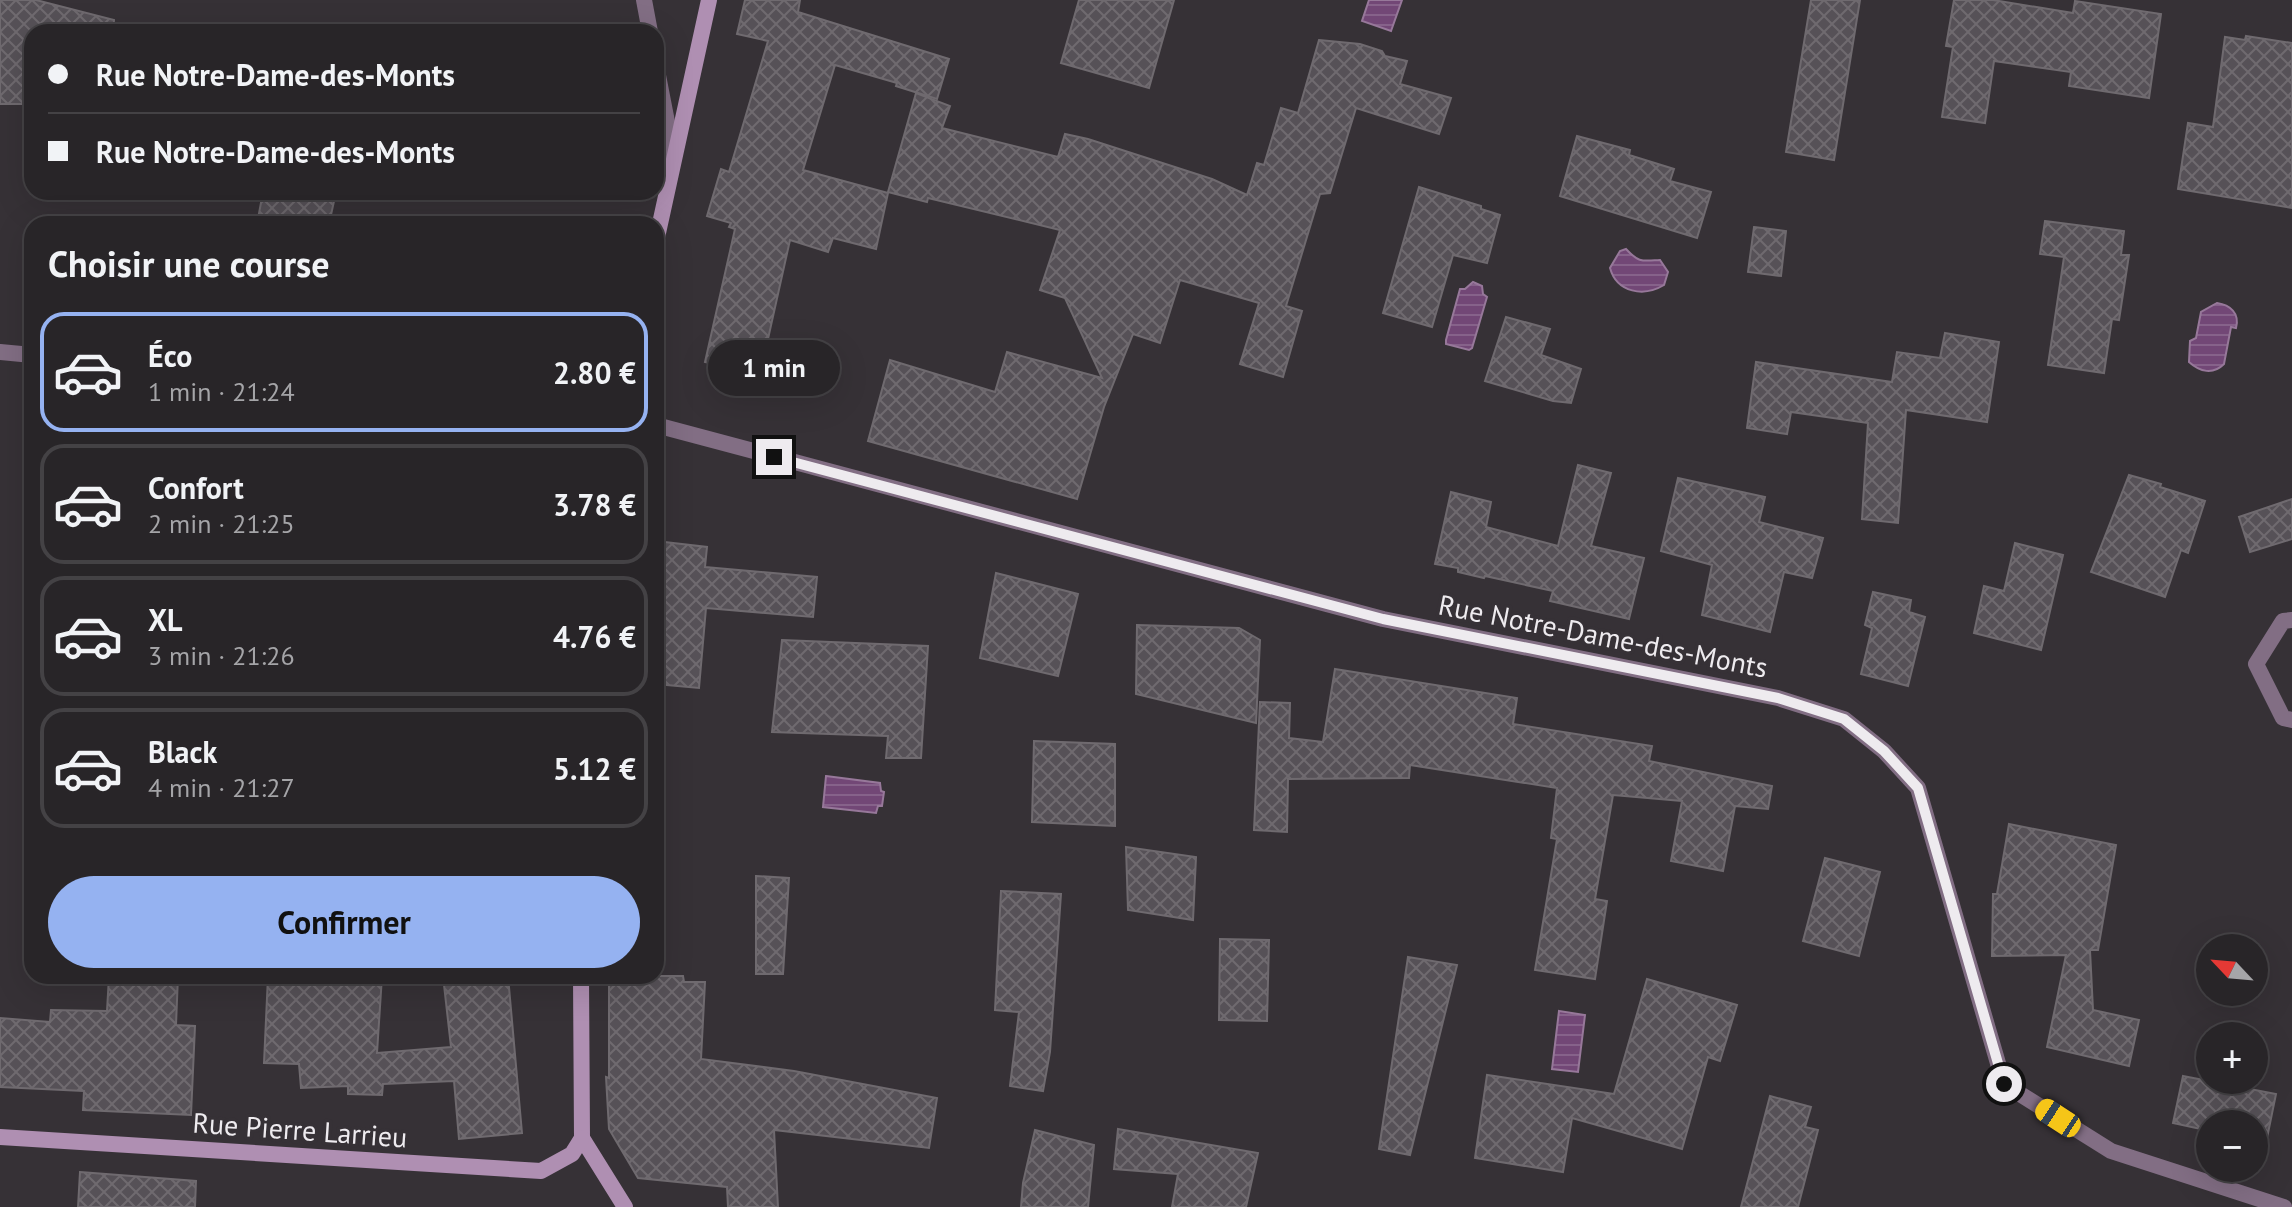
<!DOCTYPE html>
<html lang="fr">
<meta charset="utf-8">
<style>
:root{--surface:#282528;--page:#302d30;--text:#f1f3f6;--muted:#a5a5a8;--line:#444245;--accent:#95b2f1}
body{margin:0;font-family:"PT Sans",sans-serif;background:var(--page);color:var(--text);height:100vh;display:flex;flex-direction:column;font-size:30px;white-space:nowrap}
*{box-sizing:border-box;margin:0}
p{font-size:26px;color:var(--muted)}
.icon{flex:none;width:44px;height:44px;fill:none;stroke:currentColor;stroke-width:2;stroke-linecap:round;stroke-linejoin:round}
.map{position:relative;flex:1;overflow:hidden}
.side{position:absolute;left:24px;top:216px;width:640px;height:768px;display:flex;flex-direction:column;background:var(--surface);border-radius:24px;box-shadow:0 8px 32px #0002,0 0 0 2px var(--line)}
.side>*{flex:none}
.top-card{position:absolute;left:24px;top:24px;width:640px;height:176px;border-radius:24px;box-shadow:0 8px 32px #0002,0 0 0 2px var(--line);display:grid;align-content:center;height:176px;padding:0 24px;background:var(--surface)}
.needle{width:52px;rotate:296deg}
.fabs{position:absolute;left:2196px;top:934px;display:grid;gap:16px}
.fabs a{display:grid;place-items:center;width:72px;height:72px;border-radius:50%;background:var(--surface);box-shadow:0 8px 32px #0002,0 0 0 2px var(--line);font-size:40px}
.end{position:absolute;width:36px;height:36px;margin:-18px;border:10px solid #eeebef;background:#111;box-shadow:0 0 0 4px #111}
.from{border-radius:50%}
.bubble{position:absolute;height:56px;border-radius:28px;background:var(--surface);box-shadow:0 8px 32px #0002,0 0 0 2px var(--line);font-size:26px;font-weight:700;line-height:56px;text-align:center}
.car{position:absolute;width:24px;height:48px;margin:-24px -12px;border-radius:10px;box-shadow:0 0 6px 2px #0007;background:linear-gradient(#f5c518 24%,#345 0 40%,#f5c518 0 76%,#345 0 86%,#f5c518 0)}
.top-card b{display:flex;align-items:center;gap:28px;height:76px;font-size:30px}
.top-card b+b{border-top:2px solid var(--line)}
.top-card i{width:20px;height:20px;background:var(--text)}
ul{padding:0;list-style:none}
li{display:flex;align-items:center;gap:24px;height:120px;margin:0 16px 12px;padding:0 8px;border:4px solid var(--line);border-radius:24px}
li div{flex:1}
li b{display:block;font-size:30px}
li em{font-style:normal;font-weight:700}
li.active{border-color:var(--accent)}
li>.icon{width:72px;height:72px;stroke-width:1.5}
h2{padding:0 24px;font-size:36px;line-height:96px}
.action{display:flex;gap:16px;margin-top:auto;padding:16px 24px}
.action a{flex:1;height:92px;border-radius:48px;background:var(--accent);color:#111;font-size:32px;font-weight:700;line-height:92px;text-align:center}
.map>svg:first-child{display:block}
</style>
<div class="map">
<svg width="2292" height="1207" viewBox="0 0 2292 1207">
<defs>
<pattern id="water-rules" width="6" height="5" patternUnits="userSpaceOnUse" patternTransform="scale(2)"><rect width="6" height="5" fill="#724776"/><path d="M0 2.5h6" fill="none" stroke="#86628a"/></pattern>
<pattern id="building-cross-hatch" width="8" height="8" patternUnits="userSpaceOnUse" patternTransform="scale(2)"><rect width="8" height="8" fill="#565157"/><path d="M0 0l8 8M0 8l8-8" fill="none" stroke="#6f6a6f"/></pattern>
</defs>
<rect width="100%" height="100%" fill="#363136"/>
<g fill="url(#water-rules)" stroke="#97789a" stroke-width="2">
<path d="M1369 0H1402L1391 31 1362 21Z"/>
<path d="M1626 249C1639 263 1642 261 1660 260L1668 272 1664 285C1644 297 1617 293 1610 268L1620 251Z"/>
<path d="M1473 282 1482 286 1483 294 1487 297 1472 348 1469 350 1446 344V340L1460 289H1465Z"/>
<path d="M2217 303C2230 305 2240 313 2236 328L2231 327 2224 364C2213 375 2200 372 2189 362L2190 341 2196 338 2201 312Z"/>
<path d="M826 776 880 783 881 791 884 792 882 806H878L876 813 823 807Z"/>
<path d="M1559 1011 1585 1015 1578 1072 1552 1069Z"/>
</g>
<g fill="url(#building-cross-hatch)" stroke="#6f6a6f" stroke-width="2">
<path d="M0 0H36L114 20 113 32H32L29 104H0Z"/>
<path d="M745 0H800L798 12 949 59 937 99 896 86 897 83 835 65 803 170 888 193 876 249 833 238 828 252 790 240 760 375 705 362 735 229 729 227 731 223 707 216 721 169 729 172 768 41 737 34Z"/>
<path d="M1079 0H1174L1149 88 1061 63Z"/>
<path d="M1811 0H1860L1834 160 1786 152Z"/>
<path d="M1954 0H1993L2073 13 2075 1 2161 14 2149 98 2069 86 2071 72 1994 61 1985 123 1942 117 1953 47 1946 46Z"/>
<path d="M2246 36 2292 43V208L2178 189 2188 123 2213 127 2225 37 2245 40Z"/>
<path d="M1319 40 1360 44 1382 51 1385 56 1407 61 1400 84 1451 98 1439 134 1356 108 1330 193 1320 194 1286 306 1302 311 1283 377 1240 364 1259 303 1180 280 1160 343 1133 334 1104 407 1077 499 868 441 890 360 995 392 1007 352 1102 378 1065 298 1040 290 1060 230 928 198 927 202 888 192 916 93 950 106 942 128 1058 157 1065 134 1088 139 1212 179 1247 195 1257 163 1264 165 1281 108 1298 113Z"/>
<path d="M1577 136 1630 150 1629 155 1674 169 1670 181 1711 192 1697 238 1560 196Z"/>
<path d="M1419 187 1481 206V209L1500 215 1487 263 1453 255 1432 327 1383 313Z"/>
<path d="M263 192H336L329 224H257Z"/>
<path d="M2045 221 2124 231 2121 255H2129L2119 320 2112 319 2104 373 2048 365 2064 257 2040 254Z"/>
<path d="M1754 227 1786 231 1781 276 1748 272Z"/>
<path d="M1506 317 1550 329 1541 355 1581 369 1571 403 1553 401 1485 381Z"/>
<path d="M1945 333 1999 342 1987 422 1906 410 1898 523 1862 519 1868 423 1791 412 1787 434 1747 428 1756 362 1892 382 1897 352 1940 358Z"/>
<path d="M1578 465 1611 473 1591 546 1644 558 1629 619 1550 601 1553 591 1485 576 1484 578 1458 572V568L1435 564 1451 492 1491 502 1486 527 1558 546Z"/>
<path d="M2129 475 2161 484 2160 487 2205 501 2188 553 2181 550 2165 597 2091 572Z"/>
<path d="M1678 478 1765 497 1759 522 1823 538 1812 578 1784 572 1770 632 1702 615 1712 565 1661 551Z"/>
<path d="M2292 499V539L2250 552 2239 517Z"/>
<path d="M656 541 707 547 705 567 817 577 813 617 706 608 699 688 656 684Z"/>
<path d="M2015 543 2063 555 2041 650 1974 633 1984 586 2004 591Z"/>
<path d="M996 573 1078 594 1058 676 980 658Z"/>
<path d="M1873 592 1911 600 1909 612 1925 617 1908 686 1861 674 1872 628 1865 625Z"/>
<path d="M1137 625 1239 628 1260 640 1256 723 1136 694Z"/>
<path d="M782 640 928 646 921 758H886L888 736 772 732Z"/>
<path d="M1335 669 1517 698 1513 724 1652 746 1649 761 1772 786 1768 809 1735 806 1723 871 1671 861 1682 801 1613 795 1595 899 1607 901 1595 979 1535 970 1557 839 1551 838 1557 788 1410 765 1409 778 1288 779 1287 832 1254 830 1260 702 1290 703 1289 738 1323 742Z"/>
<path d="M1034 741 1115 744V826L1032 822Z"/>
<path d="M2009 824 2116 845 2098 950H2090L2093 1010 2139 1020 2129 1066 2047 1047 2066 955 1992 956 1993 894H1997Z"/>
<path d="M1126 847 1196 857 1193 920 1128 910Z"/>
<path d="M1825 858 1880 872 1859 956 1803 941Z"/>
<path d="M756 876 789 878 783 974H756Z"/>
<path d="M1001 891 1061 894 1050 1052 1043 1091 1010 1086 1019 1012 995 1010Z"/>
<path d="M1220 939 1269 940 1267 1021 1219 1020Z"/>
<path d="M1408 957 1457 965 1410 1155 1379 1149Z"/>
<path d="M109 976H178L176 1025 195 1026 191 1115 83 1110 84 1091 0 1087V1018L50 1022 51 1010 107 1011Z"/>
<path d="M268 976H382L377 1053 451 1047 443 976H508L522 1133 459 1139 454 1081 383 1084 382 1095 348 1094V1086L301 1088 299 1064 264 1063Z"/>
<path d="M609 976H683L684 982H705L701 1059 794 1071 937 1098 929 1148 774 1130 778 1207H728L727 1187 638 1178 609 1129 606 1077 609 1078Z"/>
<path d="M1647 979 1737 1005 1720 1061 1708 1057 1682 1149 1572 1118 1563 1172 1475 1158 1487 1075 1614 1094Z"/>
<path d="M2183 1076 2276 1094 2266 1143 2254 1140V1124H2210V1131L2173 1123Z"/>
<path d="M1770 1096 1811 1107 1805 1127 1818 1130 1798 1207H1741Z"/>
<path d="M1118 1129 1258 1153 1246 1207H1172L1178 1174 1114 1169Z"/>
<path d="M1035 1130 1094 1145 1088 1207H1021L1023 1183Z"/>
<path d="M80 1172 196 1181 195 1207H78Z"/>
</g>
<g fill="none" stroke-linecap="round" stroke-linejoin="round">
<g stroke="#826e84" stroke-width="16">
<path d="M644 0 650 32"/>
<path d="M656 65 674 158"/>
<path d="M0 352 32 355"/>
<path d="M656 425 1383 619 1778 698 1844 719 1884 751 1918 788 2004 1084 2111 1151 2284 1207"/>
<path d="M2292 620 2283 621 2256 664 2283 718 2292 720"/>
</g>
<g stroke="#af8fb2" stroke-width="16">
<path d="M656 242 709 0"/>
<path d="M581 976 582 1138 625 1207"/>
<path d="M0 1137 541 1171 572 1154 582 1138"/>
</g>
</g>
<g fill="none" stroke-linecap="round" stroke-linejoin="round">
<path stroke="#eeebef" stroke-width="10" d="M774 457 1383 619 1778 698 1844 719 1884 751 1918 788 2004 1084"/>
</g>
<g text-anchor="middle" stroke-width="7" stroke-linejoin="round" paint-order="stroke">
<g font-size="28" fill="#eeebef" stroke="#363136">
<text transform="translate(1603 636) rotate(11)" y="10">Rue Notre-Dame-des-Monts</text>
<text transform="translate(300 1130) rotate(4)" y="10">Rue Pierre Larrieu</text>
</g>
</g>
</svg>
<div class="fabs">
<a><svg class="needle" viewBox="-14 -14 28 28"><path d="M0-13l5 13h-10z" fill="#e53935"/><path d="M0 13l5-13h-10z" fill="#a5a5a8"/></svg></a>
<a>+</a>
<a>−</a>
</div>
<i class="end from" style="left:2004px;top:1084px"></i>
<i class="end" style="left:774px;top:457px"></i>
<div class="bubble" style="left:708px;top:340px;width:132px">1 min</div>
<i class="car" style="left:2058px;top:1118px;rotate:303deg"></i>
<div class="top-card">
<b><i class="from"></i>Rue Notre-Dame-des-Monts</b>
<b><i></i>Rue Notre-Dame-des-Monts</b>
</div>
<section class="side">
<h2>Choisir une course</h2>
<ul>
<li class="active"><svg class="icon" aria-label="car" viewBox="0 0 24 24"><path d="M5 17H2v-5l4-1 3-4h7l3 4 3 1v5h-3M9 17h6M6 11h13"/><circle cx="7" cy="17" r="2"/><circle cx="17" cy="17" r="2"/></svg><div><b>Éco</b><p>1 min · 21:24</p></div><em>2.80 €</em></li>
<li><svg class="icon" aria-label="car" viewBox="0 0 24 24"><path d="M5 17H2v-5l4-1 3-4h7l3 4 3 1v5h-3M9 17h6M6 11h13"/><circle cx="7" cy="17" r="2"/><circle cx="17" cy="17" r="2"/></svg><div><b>Confort</b><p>2 min · 21:25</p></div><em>3.78 €</em></li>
<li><svg class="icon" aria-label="car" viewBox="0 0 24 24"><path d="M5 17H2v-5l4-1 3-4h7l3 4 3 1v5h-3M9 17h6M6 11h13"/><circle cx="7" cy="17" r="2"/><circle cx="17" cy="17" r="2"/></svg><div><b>XL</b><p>3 min · 21:26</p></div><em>4.76 €</em></li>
<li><svg class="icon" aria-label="car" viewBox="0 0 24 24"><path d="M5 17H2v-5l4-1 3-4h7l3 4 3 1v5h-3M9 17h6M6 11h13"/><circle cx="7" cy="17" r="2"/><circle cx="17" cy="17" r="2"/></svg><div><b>Black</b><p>4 min · 21:27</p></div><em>5.12 €</em></li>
</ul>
<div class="action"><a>Confirmer</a></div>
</section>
</div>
